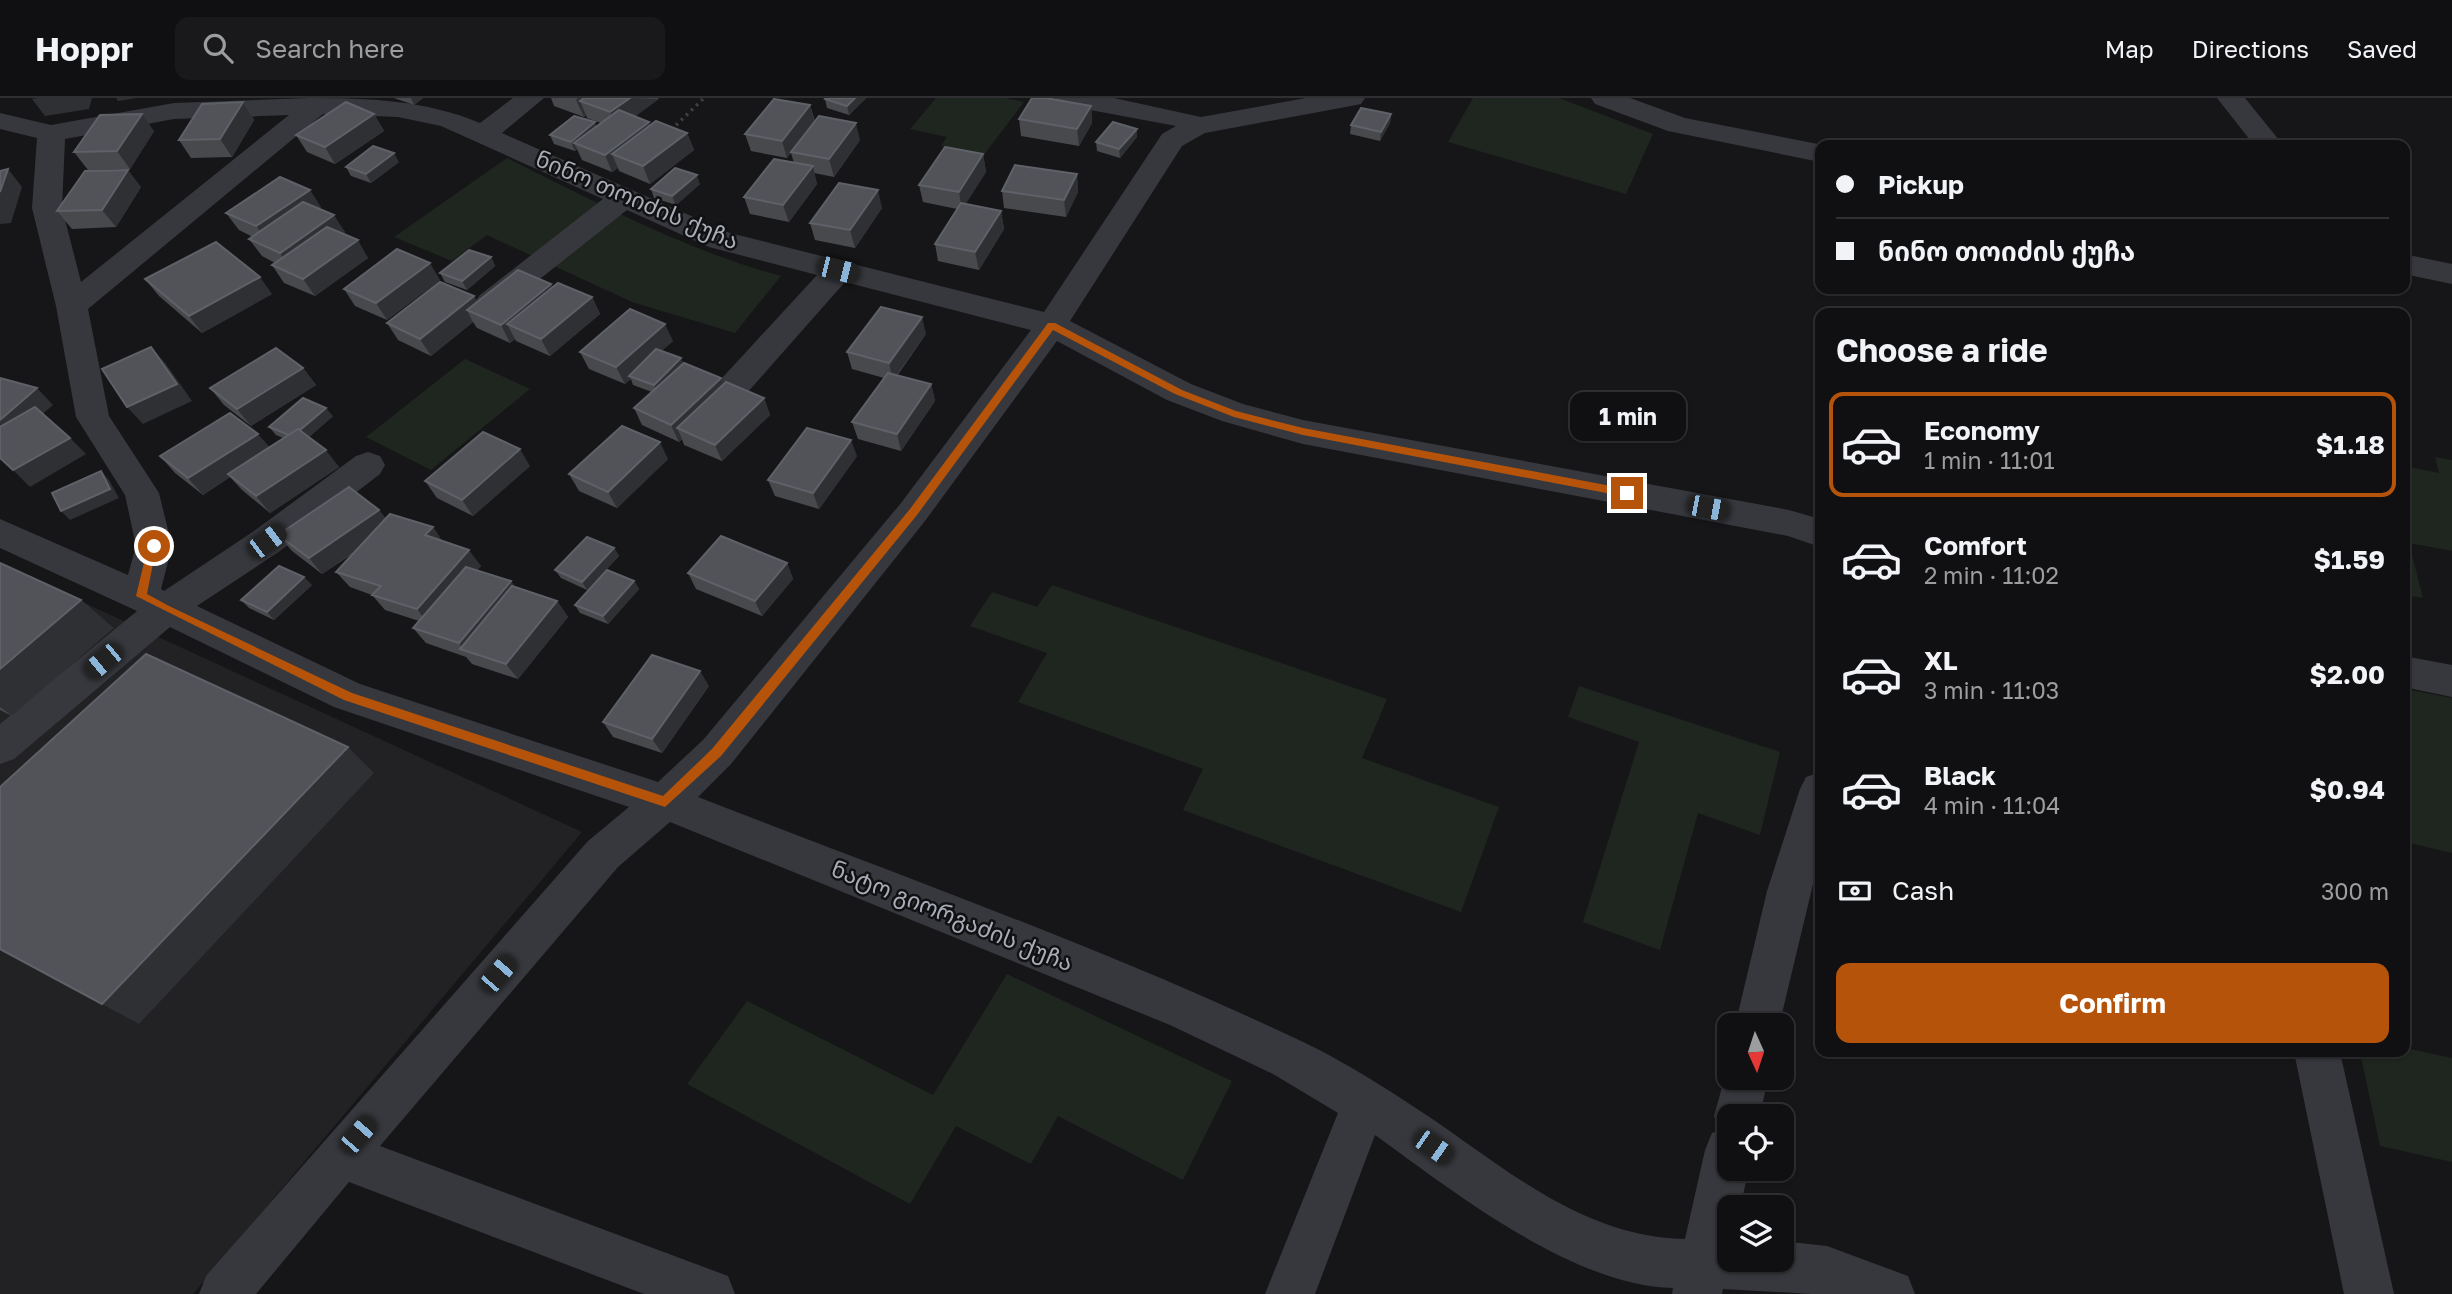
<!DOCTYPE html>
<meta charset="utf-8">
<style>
:root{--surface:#101012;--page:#19191b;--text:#f1f3f6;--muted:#9c9d9f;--line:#303032;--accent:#b45309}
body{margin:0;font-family:"Golos Text","Noto Sans Georgian",sans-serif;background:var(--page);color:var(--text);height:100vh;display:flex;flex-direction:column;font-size:26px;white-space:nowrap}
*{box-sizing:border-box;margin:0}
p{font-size:23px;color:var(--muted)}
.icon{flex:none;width:38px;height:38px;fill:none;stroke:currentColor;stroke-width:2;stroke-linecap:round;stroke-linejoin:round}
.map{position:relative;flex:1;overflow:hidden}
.panel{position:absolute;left:1815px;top:210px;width:595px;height:749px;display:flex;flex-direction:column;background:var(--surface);border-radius:14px;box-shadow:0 2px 5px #0004,0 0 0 2px var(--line)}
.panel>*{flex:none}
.banner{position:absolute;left:1815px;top:42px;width:595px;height:154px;border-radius:14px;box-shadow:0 2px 5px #0004,0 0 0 2px var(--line);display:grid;align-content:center;height:154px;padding:0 21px;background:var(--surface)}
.needle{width:46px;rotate:177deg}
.buttons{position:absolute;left:1717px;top:915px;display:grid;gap:14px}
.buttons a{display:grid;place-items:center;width:77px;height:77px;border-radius:14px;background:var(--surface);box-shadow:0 2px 5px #0004,0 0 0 2px var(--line);font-size:35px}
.end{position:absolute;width:32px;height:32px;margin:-16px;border:9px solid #b45309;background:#fff;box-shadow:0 0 0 4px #fff}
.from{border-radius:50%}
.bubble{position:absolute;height:49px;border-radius:14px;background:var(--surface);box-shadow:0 2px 5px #0004,0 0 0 2px var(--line);font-size:23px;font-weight:700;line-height:49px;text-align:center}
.car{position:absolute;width:21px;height:42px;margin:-21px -10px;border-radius:9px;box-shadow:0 0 5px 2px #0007;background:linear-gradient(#222 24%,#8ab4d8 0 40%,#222 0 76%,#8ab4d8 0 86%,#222 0)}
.banner b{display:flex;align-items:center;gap:24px;height:66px;font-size:26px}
.banner b+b{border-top:2px solid var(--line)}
.banner i{width:18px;height:18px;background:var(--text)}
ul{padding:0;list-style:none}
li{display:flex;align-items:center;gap:21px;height:105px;margin:0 14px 10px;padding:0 7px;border:4px solid transparent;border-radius:14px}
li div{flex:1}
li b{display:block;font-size:26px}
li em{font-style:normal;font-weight:700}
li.current{border-color:var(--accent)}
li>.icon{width:63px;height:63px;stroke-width:1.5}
h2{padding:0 21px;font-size:32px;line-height:84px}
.pay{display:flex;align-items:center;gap:18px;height:77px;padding:0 21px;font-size:26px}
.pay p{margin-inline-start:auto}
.button{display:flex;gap:14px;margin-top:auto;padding:14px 21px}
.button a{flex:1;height:80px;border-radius:14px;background:var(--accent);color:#fff;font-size:28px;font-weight:700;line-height:80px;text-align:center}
header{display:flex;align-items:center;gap:42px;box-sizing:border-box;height:98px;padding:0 35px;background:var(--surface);border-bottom:2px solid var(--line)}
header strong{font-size:33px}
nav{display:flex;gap:38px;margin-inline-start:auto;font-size:24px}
.search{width:490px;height:63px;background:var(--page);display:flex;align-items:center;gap:18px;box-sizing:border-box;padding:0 24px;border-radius:14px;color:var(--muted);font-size:26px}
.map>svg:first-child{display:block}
</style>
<header>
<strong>Hoppr</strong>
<div class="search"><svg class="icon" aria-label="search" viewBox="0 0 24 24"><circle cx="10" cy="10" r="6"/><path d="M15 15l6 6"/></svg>Search here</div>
<nav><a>Map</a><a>Directions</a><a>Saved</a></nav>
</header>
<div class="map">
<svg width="2452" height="1196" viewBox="0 0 2452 1196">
<rect width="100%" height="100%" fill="#161618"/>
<path fill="#222225" d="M0 466 582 734 193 1196H0Z"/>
<g fill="#1e261f">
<path d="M936 0H1006L1024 4 983 58 941 48 947 39 910 31Z"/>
<path d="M1473 0H1559L1653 36 1626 96 1448 44Z"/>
<path d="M507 60C596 104 684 152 781 178L735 235 632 204 487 137 452 163 394 139Z"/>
<path d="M465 261 530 291 431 372 366 339Z"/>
<path d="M2435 359 2452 362V453L2409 445 2423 500 2405 497V368L2439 375Z"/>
<path d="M1052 487 1387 601 1362 660 1499 709 1461 814 1183 712 1203 671 1018 604 1047 555 970 528 992 494 1037 509Z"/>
<path d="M1579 588 1780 654 1760 737 1698 715 1660 852 1583 824 1639 644 1568 619Z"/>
<path d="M2405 591 2452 600V755L2405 744Z"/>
<path d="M1007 876 1232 983 1183 1082 1058 1018 1031 1066 956 1028 910 1106 687 986 747 903 933 997Z"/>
<path d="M2405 950 2452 960V1064L2380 1048 2360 954H2404Z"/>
</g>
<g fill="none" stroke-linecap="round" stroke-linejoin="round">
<path stroke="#3d3f44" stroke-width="3.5" stroke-dasharray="2.5 4.5" stroke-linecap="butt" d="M671 32 704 0"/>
<g fill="#37383d" fill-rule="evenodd">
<path d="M310 0C367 0 426 2 480 25L513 0H544L502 35 730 135 1044 214 1162 36 1176 28 1069 8 1059 6 1055 0H1114L1201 19 1306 0H1365L1361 6 1351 8 1205 35 1182 48 1070 223 1191 286 1243 306 1303 322 1789 412 1820 421V449L1788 438 1303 346 1222 323 1167 302 1057 243 925 423 731 666 698 699C898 777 1107 851 1301 943 1337 960 1373 982 1405 1003 1494 1059 1574 1139 1685 1141L1705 1052 1712 1035 1720 1032 1714 1018 1729 964V980H1768L1760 1018H1729V1071H1749L1740 1110H1729V1162H1782V1143L1827 1148 1908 1178 1915 1196H1812L1723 1191 1722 1196H1672L1673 1190C1573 1188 1454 1094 1375 1037L1315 1196H1265L1338 1015 1273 976 1170 927 670 724 618 769 380 1048 728 1178 735 1196H644L349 1084 256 1196H199L206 1178 588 743 629 709 334 609 170 529 14 661 0 666V626L137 513 0 450V421L128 477 136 448 125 397 76 319 56 208 32 110 37 40 0 31V15L51 27 174 5ZM323 16 398 19 441 28 603 101 480 197 475 204 480 211 491 214 502 211 627 112 709 149 817 177 723 279 719 287 723 295 735 298 747 295 845 184 1031 232 901 405 703 642 658 684 360 586 197 508 280 453 380 376 385 367 380 358 368 354 356 358 254 433 164 493 161 491 172 448 159 395 109 318 88 211ZM289 17 81 184 62 110 65 41 174 21Z"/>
<path d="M1591 0H1630L1685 20 1823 47H1820V64L1668 33 1595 6Z"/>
<path d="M2217 0H2245L2283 47H2254Z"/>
<path d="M2404 156 2452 166V186L2404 176Z"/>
<path d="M2404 558 2452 567V599L2404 589Z"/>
<path d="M1820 674V757L1779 928H1735L1767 793 1800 691 1806 679Z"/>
<path d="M2294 954H2340L2394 1196H2344Z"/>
</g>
</g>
<g fill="#47494d">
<path d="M394 0H423L414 7Z"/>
<path d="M551 0H659L635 18 650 27 687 35 694 52 650 86 619 73 618 70 612 74 582 62 577 51 575 53 554 46 550 37 597 28 601 25 587 20 586 17 584 19 554 8Z"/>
<path d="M826 0H866L849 17 827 10 825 1Z"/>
<path d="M243 4 254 22 232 59 191 60 179 42Z"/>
<path d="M810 7 815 23 860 42 834 79 814 75 817 86 789 124 750 116 744 99 794 65 791 55 787 60 751 53 745 36Z"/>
<path d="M1091 8 1092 25 1079 48 1021 38 1019 21Z"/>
<path d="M374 16 384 33 335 66 307 54 296 37Z"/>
<path d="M1391 16 1390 25 1380 43 1350 36 1351 27Z"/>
<path d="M154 33 130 71 88 72 74 54Z"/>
<path d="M1137 39 1120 60 1097 53 1096 44Z"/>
<path d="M983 56 986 74 965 106 1001 113 1004 131 979 172 938 163 935 146 957 111 923 104 919 87Z"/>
<path d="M399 64 371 85 351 78 346 69Z"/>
<path d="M1077 76 1078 94 1066 119 1004 110 1002 93Z"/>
<path d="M700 86 676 107 654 100 651 91Z"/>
<path d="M141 89 116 129 72 131 57 113Z"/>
<path d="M321 109 319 111 345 134 343 136 368 160 315 198 284 185 272 167 275 165 262 158 249 141 253 139 239 132 226 115Z"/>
<path d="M882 110 855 150 815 142 810 125Z"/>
<path d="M491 159 495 168 467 192 445 184 440 175Z"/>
<path d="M145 181 272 196 202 235 159 198Z"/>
<path d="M440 182 387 222 355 208 344 191Z"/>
<path d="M551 186 553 189 592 199 600 216 550 258 516 243 515 241 510 245 477 230 473 224 431 258 398 242 387 225 474 198 477 204Z"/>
<path d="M926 236 897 278 931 286 935 303 901 353 858 341 852 324 884 280 852 271 847 254Z"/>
<path d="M673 243 661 253 723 286 764 300 770 317 722 363 684 347 682 341 679 344 642 327 634 310 652 294 633 287 631 281 625 286 589 271 580 254Z"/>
<path d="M303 270 316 287 251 328 224 307 210 290Z"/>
<path d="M333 318 309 339 339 369 270 415 242 392 230 379 203 397 175 375 160 358 269 349 283 340 276 337 269 329Z"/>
<path d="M857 358 819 411 775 398 768 382Z"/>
<path d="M668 361 617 410 579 393 569 376Z"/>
<path d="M530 368 473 418 437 400 425 383Z"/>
<path d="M379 412 386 421 433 429 442 443 481 468 477 472 511 483 515 489 557 503 568 519 518 581 472 566 466 559 426 545 413 530 419 523 385 512 372 497 350 489 336 474 355 454 322 476 292 453 278 437Z"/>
<path d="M614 450 619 458 587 492 561 480 555 472Z"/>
<path d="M0 465 81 502 113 530 12 618 0 612Z"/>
<path d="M787 465 793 481 762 518 696 491 688 475Z"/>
<path d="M634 483 639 491 608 526 580 515 575 507Z"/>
<path d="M312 487 274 522 249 510 241 502Z"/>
<path d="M709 588 662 655 613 639 603 624Z"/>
</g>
<g fill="#2f3033">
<path d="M37 0H92L89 11 45 18 32 1Z"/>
<path d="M116 0H136L118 3Z"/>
<path d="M411 0H423L414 7Z"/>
<path d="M578 0H610L580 3 586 17 584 19 576 2Z"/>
<path d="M630 0 659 1 617 32 610 14Z"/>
<path d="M855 0H866L849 17 847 8Z"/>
<path d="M243 4 254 22 232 59 220 41Z"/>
<path d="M810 7 815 25 787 60 782 43Z"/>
<path d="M1091 8 1092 25 1079 48 1077 31Z"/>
<path d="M142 16 154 33 130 71 117 53Z"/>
<path d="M374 16 384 33 335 66 325 49Z"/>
<path d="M1391 16 1390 25 1380 43 1381 34Z"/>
<path d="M595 24 599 33 574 45 577 51 575 53 571 44Z"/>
<path d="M649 24 656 42 612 56 618 70 612 74 605 57Z"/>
<path d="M856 25 860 42 834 79 829 61Z"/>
<path d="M1137 31V39L1120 60 1119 51Z"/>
<path d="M687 35 694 52 650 86 643 68Z"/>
<path d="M394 55 399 64 371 85 366 76Z"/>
<path d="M983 56 986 74 962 112 959 94Z"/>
<path d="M813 68 817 86 789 124 783 107Z"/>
<path d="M8 71 22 89 11 125 0 126V94Z"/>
<path d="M128 72 141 89 116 129 102 112Z"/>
<path d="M1077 76 1078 94 1066 119 1064 102Z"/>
<path d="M697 77 700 86 676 107 672 98Z"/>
<path d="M310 92 321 109 269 145 256 128Z"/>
<path d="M878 92 882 110 855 150 850 132Z"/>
<path d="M1001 113 1004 131 979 172 975 154Z"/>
<path d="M334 117 345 134 291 172 280 155Z"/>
<path d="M358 142 368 160 315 198 303 181Z"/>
<path d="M491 159 495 168 467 192 462 183Z"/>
<path d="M430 165 440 182 387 222 376 205Z"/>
<path d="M260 179 272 196 202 235 189 218Z"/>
<path d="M551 186 560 203 507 226 515 241 510 245 501 227Z"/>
<path d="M474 198 483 216 467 212 473 224 431 258 420 241Z"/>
<path d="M592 199 600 216 550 258 541 241Z"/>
<path d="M922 219 926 236 893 282 889 265Z"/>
<path d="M665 226 673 243 632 279 629 278 631 281 625 286 616 269Z"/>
<path d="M151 249 166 266 192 303 143 326 127 309Z"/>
<path d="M681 260 685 269 658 296 654 287Z"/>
<path d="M303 270 316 287 251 328 237 311Z"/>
<path d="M721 280 728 297 677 330 682 341 679 344 671 327Z"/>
<path d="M931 286 935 303 901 353 897 336Z"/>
<path d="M37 290 53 307 0 353V322Z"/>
<path d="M764 300 770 317 722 363 715 347Z"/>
<path d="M326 310 333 318 300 347 293 338Z"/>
<path d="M258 336 272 352 228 376 230 379 203 397 188 380Z"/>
<path d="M70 340 86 356 30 389 13 372Z"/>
<path d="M851 342 857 358 819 411 813 395Z"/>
<path d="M660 344 668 361 617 410 608 394Z"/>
<path d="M520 351 530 368 473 418 462 402Z"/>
<path d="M326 352 339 369 270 415 256 398Z"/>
<path d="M101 373 109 382 119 400 70 422 61 413Z"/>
<path d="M379 412 391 428 322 476 309 460Z"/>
<path d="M433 429 444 446 425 437Z"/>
<path d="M614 450 619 458 587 492 582 484Z"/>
<path d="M469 452 481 468 429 527 417 511Z"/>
<path d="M787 465 793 481 762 518 755 503Z"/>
<path d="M304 479 312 487 274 522 267 514Z"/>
<path d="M511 483 522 499 464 552 459 545Z"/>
<path d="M634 483 639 491 608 526 603 518Z"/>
<path d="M81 502 113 530 12 618 0 609V571Z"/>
<path d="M557 503 568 519 518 581 506 566Z"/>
<path d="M700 573 709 588 662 655 652 641Z"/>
<path d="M348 649 374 675 139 926 102 906Z"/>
</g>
<g fill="#525359" stroke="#5f6168" stroke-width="2">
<path d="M584 0H630L610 14 580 3Z"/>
<path d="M826 0H855L847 8 825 1Z"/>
<path d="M1032 0H1046L1091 8 1077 31 1019 21Z"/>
<path d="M774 1 810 7 782 43 745 36Z"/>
<path d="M243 4 220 41 179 42 202 6Z"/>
<path d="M346 4 374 16 325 49 296 37Z"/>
<path d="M1361 10 1391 16 1381 34 1351 27Z"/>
<path d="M619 12 649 24 605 57 574 45Z"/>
<path d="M142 16 117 53 74 54 100 17Z"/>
<path d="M574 18 595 24 571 44 550 37Z"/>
<path d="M819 18 856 25 829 61 791 54Z"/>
<path d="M656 23 687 35 643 68 612 56Z"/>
<path d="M1113 24 1137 31 1119 51 1096 44Z"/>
<path d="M373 48 394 55 366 76 346 69Z"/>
<path d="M945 49 983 56 959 94 919 87Z"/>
<path d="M774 61 813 68 783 107 744 99Z"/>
<path d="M1015 67 1077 76 1064 102 1002 93Z"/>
<path d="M675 70 697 77 672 98 651 91Z"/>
<path d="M8 71 0 94V73Z"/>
<path d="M128 72 102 112 57 113 85 73Z"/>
<path d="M280 79 310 92 256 128 226 115Z"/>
<path d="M839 85 878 92 850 132 810 125Z"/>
<path d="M303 104 334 117 280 155 249 141Z"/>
<path d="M961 105 1001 113 975 154 935 146Z"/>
<path d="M327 129 358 142 303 181 272 167Z"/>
<path d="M216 144 260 179 189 218 145 181Z"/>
<path d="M397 151 430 165 376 205 344 191Z"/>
<path d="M469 152 491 159 462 183 440 175Z"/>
<path d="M518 172 551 186 501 227 467 212Z"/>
<path d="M440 184 474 198 420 241 387 225Z"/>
<path d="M558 185 592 199 541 241 507 226Z"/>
<path d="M881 209 922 219 889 265 847 254Z"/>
<path d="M630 211 665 226 616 269 580 254Z"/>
<path d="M151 249 177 286 127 309 102 271Z"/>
<path d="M276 250 303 270 237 311 210 290Z"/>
<path d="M656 251 681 260 654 287 629 278Z"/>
<path d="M684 265 721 280 671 327 634 310Z"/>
<path d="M888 275 931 286 897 336 852 324Z"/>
<path d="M0 280 37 290 0 322Z"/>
<path d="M726 284 764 300 715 347 677 330Z"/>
<path d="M303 300 326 310 300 332 298 331 289 337 269 329Z"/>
<path d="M35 309 70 340 13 372 0 360V329Z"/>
<path d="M230 315 258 336 188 380 160 358Z"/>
<path d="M622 328 660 344 608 394 569 376Z"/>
<path d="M807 330 851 342 813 395 768 382Z"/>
<path d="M298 331 326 352 256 398 228 376Z"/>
<path d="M483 334 520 351 462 402 425 383Z"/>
<path d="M101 373 110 391 61 413 52 395Z"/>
<path d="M349 389 379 412 309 460 278 437Z"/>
<path d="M390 416 433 429 425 437 469 452 417 511 372 497 381 488 336 474Z"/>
<path d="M721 438 787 465 755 503 688 475Z"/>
<path d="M587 439 614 450 582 484 555 472Z"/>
<path d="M0 465 81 502 0 571Z"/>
<path d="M279 468 304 479 267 514 241 502Z"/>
<path d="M466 469 511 483 459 545 413 530Z"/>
<path d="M607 472 634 483 603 518 575 507Z"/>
<path d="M512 488 557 503 506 566 460 551Z"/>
<path d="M146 556 348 649 102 906 0 851V689Z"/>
<path d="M652 557 700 573 652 641 603 624Z"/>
</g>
<path fill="#b45309" d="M1048 225H1055L1182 292 1236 313 1303 330 1627 391 1632 395 1627 399 1303 337 1234 319 1175 296 1053 232 917 417 721 658 665 709 344 602 136 498 148 448 157 445 147 496 169 508 352 595 663 698 712 651 910 411Z"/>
<g text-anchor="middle" stroke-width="5" stroke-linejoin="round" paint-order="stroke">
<g font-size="23" fill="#a8adb8" stroke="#111113">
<text transform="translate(637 102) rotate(23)" y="8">ნინო თოიძის ქუჩა</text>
<text transform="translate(952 818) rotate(22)" y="8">ნატო გიორგაძის ქუჩა</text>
</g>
</g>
</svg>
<div class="buttons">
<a><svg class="needle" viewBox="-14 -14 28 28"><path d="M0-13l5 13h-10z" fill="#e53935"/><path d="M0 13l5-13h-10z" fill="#9c9d9f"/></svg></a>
<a><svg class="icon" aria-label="locate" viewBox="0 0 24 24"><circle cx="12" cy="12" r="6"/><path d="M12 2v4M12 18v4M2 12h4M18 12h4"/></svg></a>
<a><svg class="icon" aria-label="layers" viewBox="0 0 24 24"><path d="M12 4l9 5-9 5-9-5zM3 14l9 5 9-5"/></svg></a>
</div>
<i class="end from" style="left:154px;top:448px"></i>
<i class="end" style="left:1627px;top:395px"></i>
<div class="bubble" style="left:1570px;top:294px;width:116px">1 min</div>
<i class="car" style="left:838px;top:172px;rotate:104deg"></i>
<i class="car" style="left:1708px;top:410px;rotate:101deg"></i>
<i class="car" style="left:267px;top:443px;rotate:53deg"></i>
<i class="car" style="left:103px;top:563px;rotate:230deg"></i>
<i class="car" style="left:498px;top:876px;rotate:41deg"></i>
<i class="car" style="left:358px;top:1037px;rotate:41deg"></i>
<i class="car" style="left:1433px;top:1049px;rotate:125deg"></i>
<div class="banner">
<b><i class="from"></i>Pickup</b>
<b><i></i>ნინო თოიძის ქუჩა</b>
</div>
<section class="panel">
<h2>Choose a ride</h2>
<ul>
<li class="current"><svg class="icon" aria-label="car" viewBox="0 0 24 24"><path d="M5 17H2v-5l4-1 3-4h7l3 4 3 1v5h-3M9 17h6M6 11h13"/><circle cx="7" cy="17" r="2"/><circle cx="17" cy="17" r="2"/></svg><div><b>Economy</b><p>1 min · 11:01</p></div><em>$1.18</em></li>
<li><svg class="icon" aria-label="car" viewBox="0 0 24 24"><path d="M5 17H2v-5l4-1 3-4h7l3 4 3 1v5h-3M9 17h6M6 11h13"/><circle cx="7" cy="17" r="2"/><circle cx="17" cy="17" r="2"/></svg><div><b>Comfort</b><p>2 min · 11:02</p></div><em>$1.59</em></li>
<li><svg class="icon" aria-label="car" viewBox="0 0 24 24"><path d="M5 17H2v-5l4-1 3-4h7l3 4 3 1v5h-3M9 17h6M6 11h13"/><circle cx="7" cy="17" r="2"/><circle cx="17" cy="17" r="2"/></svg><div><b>XL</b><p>3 min · 11:03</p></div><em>$2.00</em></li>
<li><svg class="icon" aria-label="car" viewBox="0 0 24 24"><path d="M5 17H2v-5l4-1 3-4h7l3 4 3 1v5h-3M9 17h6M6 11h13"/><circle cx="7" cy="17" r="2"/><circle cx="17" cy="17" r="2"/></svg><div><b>Black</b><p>4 min · 11:04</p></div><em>$0.94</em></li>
</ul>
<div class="pay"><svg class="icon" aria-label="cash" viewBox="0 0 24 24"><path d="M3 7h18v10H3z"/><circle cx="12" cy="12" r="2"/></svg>Cash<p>300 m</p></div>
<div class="button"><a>Confirm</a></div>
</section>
</div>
